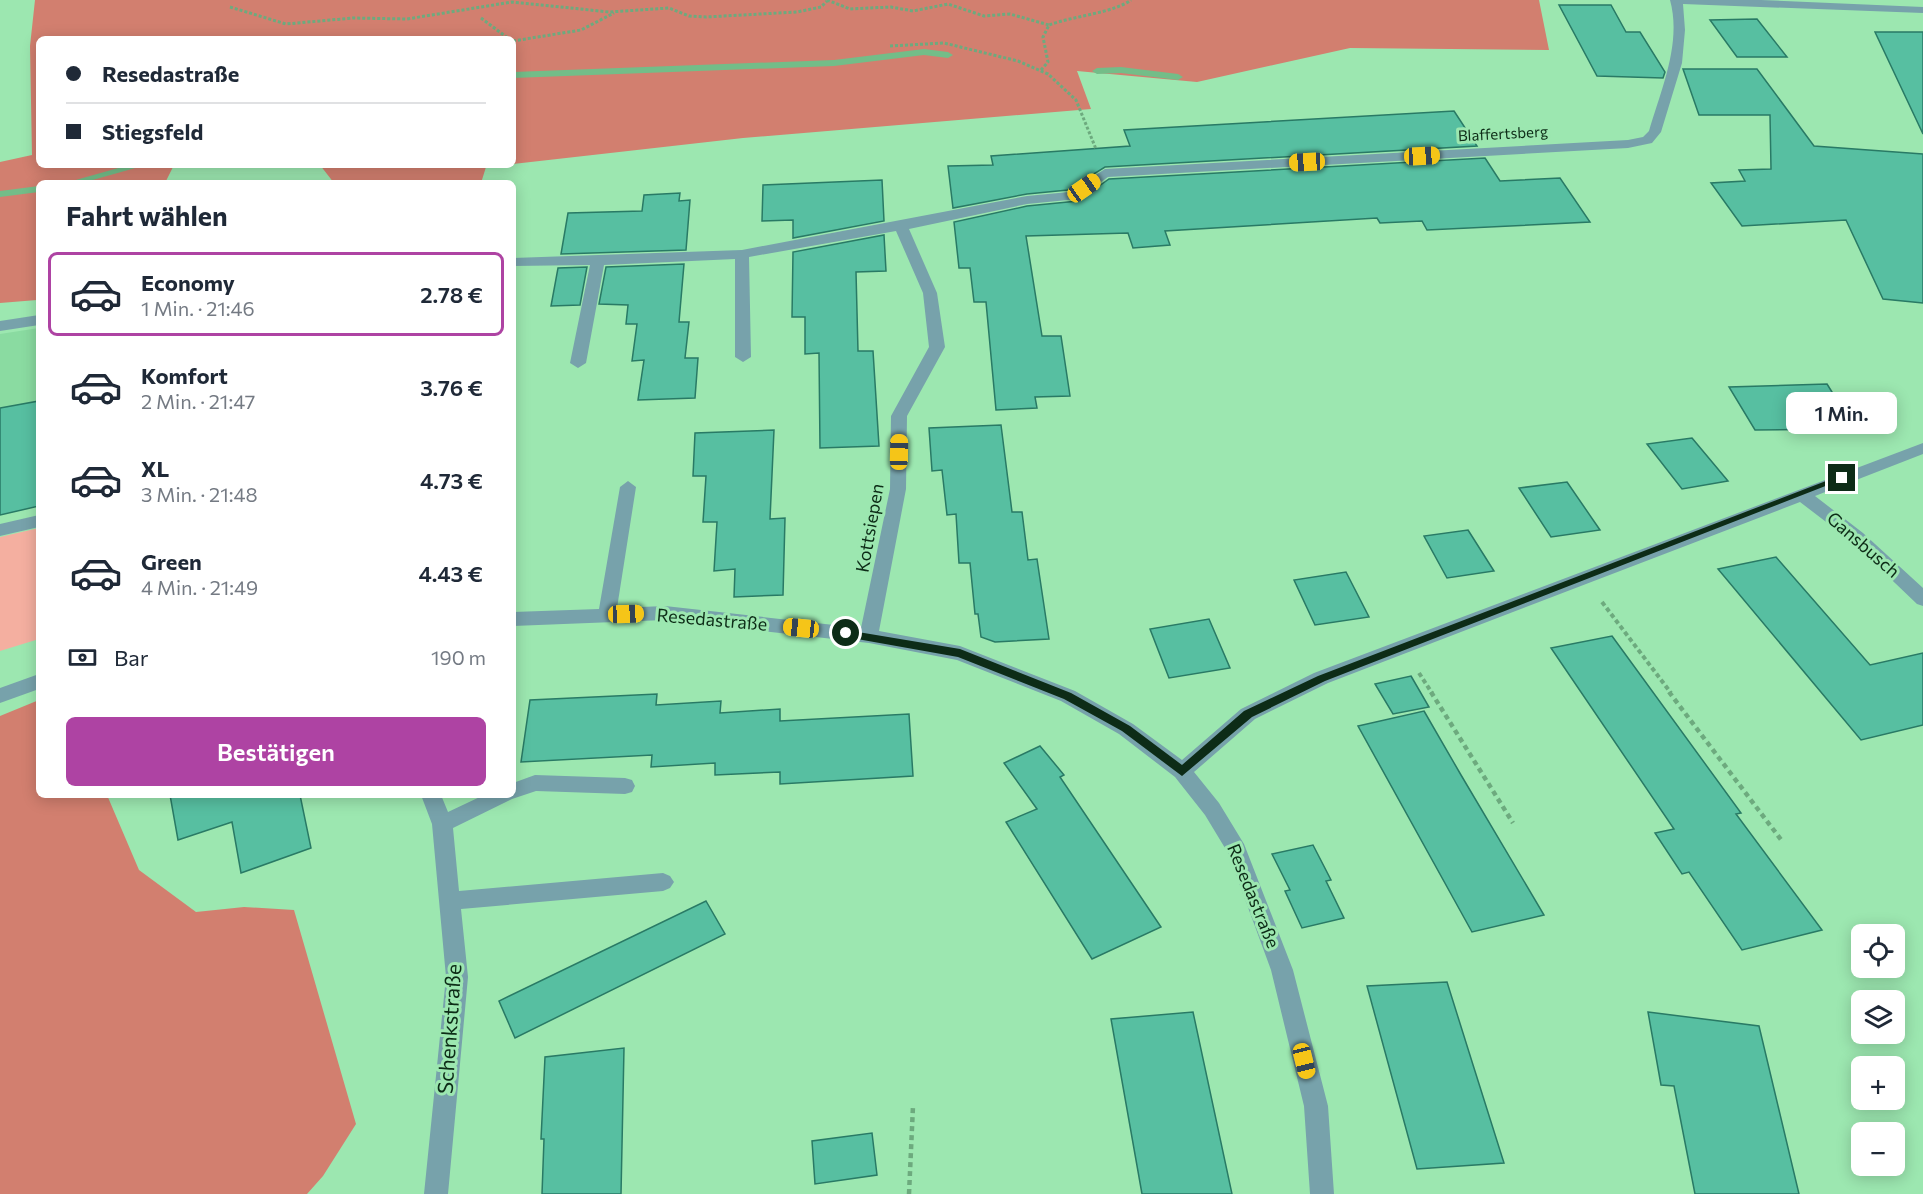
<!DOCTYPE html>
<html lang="de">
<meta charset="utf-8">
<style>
:root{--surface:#fff;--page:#f2f2f3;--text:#1f2937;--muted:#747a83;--line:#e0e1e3;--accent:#ae43a3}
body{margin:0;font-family:Commissioner,sans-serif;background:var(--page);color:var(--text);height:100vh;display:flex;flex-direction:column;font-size:22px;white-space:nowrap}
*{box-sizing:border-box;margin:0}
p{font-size:20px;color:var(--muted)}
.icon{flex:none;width:33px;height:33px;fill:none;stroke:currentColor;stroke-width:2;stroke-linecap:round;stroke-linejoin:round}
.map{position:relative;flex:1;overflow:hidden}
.sheet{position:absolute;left:36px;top:180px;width:480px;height:618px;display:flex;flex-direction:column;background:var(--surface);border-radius:9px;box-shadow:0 3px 15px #0003}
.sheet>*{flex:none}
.guide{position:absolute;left:36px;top:36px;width:480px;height:132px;border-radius:9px;box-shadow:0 3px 15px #0003;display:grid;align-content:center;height:132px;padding:0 30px;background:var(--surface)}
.tools{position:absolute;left:1851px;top:924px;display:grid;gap:12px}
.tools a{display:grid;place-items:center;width:54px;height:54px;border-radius:9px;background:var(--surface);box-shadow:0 3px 15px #0003;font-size:30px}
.end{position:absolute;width:27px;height:27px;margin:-14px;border:8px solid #0d2c17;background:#fff;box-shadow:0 0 0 3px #fff}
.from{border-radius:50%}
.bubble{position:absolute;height:42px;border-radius:9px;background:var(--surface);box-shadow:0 3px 15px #0003;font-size:20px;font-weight:600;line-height:42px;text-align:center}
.car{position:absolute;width:18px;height:36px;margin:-18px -9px;border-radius:8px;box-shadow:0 0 4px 2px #0007;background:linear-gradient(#f5c518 24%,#345 0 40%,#f5c518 0 76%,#345 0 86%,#f5c518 0)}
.guide b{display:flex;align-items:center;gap:21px;height:57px;font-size:22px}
.guide b+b{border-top:2px solid var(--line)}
.guide i{width:15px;height:15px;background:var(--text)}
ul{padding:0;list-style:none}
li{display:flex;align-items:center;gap:18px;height:84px;margin:0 12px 9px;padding:0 18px;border:3px solid transparent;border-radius:9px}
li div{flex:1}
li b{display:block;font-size:22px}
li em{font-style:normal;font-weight:600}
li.active{border-color:var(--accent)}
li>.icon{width:54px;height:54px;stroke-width:1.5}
h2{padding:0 30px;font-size:27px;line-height:72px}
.pay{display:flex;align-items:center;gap:15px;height:66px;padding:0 30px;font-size:22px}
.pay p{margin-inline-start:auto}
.action{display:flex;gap:12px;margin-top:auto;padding:12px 30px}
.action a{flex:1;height:69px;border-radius:9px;background:var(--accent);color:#fff;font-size:24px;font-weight:600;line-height:69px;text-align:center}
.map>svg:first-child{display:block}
</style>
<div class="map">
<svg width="1923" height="1194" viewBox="0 0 1923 1194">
<rect width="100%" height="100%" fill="#9ce7b0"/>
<path fill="#8adba1" d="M39 328V454L0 460V334Z"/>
<path fill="#f4afa0" d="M39 528V639L0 651V537Z"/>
<g fill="#d27f6f">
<path d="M35 0H1539L1549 50 1350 48 1197 82 1077 71 1091 109 743 138 513 164V39H39V165H174L165 183H39V291L37 300 0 303V162L32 155 30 46Z"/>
<path d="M320 165H502L486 167 481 183H334Z"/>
<path d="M39 700V795H107L139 870 196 912 244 907 294 910 356 1124 323 1176 307 1194H0V716Z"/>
</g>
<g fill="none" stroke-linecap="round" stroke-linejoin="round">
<g fill="#73bd88" fill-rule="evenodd">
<path d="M924 49 948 52 953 55 948 58 924 55 834 66 513 78V72L834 60Z"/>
<path d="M1121 67 1178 74 1183 77 1178 80 1121 73 1097 74 1092 71 1097 68Z"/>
<path d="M129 165H146L82 183H65Z"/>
<path d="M39 186V192L0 197V191Z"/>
</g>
</g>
<g fill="#57bfa1" stroke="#297a65" stroke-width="1.5">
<path d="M1559 5H1611L1626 32H1640L1665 72 1663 78 1597 76Z"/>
<path d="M1757 19 1787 57H1737L1710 20Z"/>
<path d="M1875 32H1923V134Z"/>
<path d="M1683 69H1757L1814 146 1923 154V303L1883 299 1846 220 1742 226 1711 183 1745 181 1739 170 1771 169 1770 115H1699Z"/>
<path d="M1454 111 1477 146 1105 167 1068 190 1027 194 953 208 948 166 993 165 991 156 1130 146 1124 130Z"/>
<path d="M1485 158 1500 181 1560 178 1590 222 1427 230 1422 221 1380 223 1377 218 1165 231 1170 245 1133 248 1128 233 1026 236 1042 336H1061L1070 396 1035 397 1037 408 996 410 986 302H974L970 268H959L954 222 1027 206 1078 201 1109 179Z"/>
<path d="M882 180 884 221 793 238V220L762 221 763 185Z"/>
<path d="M680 193 679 201 690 200 686 250 561 254 568 213 642 211 644 195Z"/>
<path d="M884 235 886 271 856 272 858 351H873L879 446 820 448 819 353 805 354V317H792L793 252Z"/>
<path d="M684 264 679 322H689L685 358H698L695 398 638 400 644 360 632 361 637 324H626L628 305 599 304 606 267Z"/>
<path d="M587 267 580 305 551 306 558 268Z"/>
<path d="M1827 384 1855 429 1755 430 1729 387Z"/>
<path d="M39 401V506L0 515V408Z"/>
<path d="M1001 425 1012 512H1022L1028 560 1037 559 1049 639 995 642 981 637 978 614H975L970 563H959L956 514 947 515 942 470 932 471 929 428Z"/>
<path d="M774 430 770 519 785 518 783 595 734 597 735 569 714 571 717 522H703L706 476H693L695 433Z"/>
<path d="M1692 438 1728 481 1682 489 1647 444Z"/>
<path d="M1567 482 1600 530 1551 537 1519 488Z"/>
<path d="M1468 530 1494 571 1447 578 1424 536Z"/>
<path d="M1776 557 1870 665 1923 653V725L1861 740 1718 569Z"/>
<path d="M1346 572 1369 617 1315 625 1294 580Z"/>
<path d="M1209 619 1230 668 1169 678 1150 629Z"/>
<path d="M1612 636 1741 813 1736 814 1822 930 1742 950 1689 872 1682 874 1655 833 1674 829 1551 648Z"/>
<path d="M1411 676 1429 707 1393 714 1375 684Z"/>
<path d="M657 694 656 705 721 701 720 713 780 709V721L909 714 913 776 780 784V772L715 775V763L651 767 652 755 521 762 530 700Z"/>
<path d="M1424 711 1461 775 1544 915 1472 932 1358 726Z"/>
<path d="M1040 746 1064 775 1060 777 1161 927 1092 959 1006 822 1037 809 1004 763Z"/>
<path d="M170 795H300L311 848 241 873 232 822 178 840Z"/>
<path d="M1313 845 1331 880 1326 881 1344 918 1302 928 1285 891 1290 890 1272 854Z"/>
<path d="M706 901 725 934 515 1038 499 1001Z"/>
<path d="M1447 982 1474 1068 1504 1163 1417 1169 1367 986Z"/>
<path d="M1193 1012 1232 1194H1142L1111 1019Z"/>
<path d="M1648 1012 1759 1026 1799 1194H1695L1674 1086 1661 1085Z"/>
<path d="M624 1048 621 1194H542L544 1139H541L545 1057Z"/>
<path d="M872 1133 877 1175 815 1184 812 1141Z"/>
</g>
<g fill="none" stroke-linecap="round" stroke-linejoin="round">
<g stroke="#6daa7e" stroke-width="3" stroke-dasharray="3 2" stroke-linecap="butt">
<path d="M827 0 850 9 891 7 913 11 948 4 984 16 1010 14 1049 25"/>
<path d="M230 7 286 24 353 18 407 19 512 2 609 12 669 8 689 16 706 17 797 12 821 7 827 1"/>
<path d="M481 18 509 39"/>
<path d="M513 41 581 30 614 13"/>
<path d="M890 46 944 43 1018 61 1048 74 1076 100 1096 149"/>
<path d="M1041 70 1048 62 1043 37 1049 25C1073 16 1113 13 1131 0"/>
</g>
<g stroke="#6daa7e" stroke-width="4" stroke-dasharray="4.5 3" stroke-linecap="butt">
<path d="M1602 602 1671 693"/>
<path d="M1419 673 1432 693"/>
</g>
<g stroke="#6daa7e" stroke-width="4.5" stroke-dasharray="5 4" stroke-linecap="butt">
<path d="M1431 692 1513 823"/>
<path d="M1669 692 1782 841"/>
<path d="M909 1194 913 1106"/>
</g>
<g fill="#77a2ab" fill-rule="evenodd">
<path d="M1670 0H1761L1923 7V13L1683 4 1685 30 1682 63 1661 132 1652 143 1628 148 1108 177 1078 199 1027 204 909 229 937 293 945 347 907 416 906 489 879 631 960 646 1075 691 1133 724 1182 760 1241 709 1314 673 1923 443V454L1815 496 1863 533 1923 588V606L1917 604 1851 541 1800 502 1328 683 1255 719 1194 772 1219 803 1244 844 1293 970 1328 1106 1334 1194H1310L1304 1106 1271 970 1228 853 1205 815 1175 777 1119 734 1061 701 957 660 869 643 665 620 513 626V612L599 609 620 487 628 481 636 487 617 608 665 606 861 628 890 489 891 416 929 347 923 293 896 231 749 257 751 357 743 362 735 357V259L604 265 586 363 578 368 570 363 590 265 513 266V258L742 250 1027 196 1069 192 1105 169 1628 140 1643 137 1649 131C1661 90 1682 43 1670 0Z"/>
<path d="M39 315V325L0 331V321Z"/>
<path d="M39 515V527L0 536V524Z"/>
<path d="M39 674V689L0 703V688Z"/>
<path d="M535 775 625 778 632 780 635 786 632 792 625 794 536 791 512 799 453 828 459 891 663 873 670 876 674 882 670 888 663 891 461 909 468 977 448 1194H424L446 977 432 824 421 795H441L448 812 484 795H513V783Z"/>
</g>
</g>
<path fill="#0d2c17" d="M1839 476 1846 478 1325 681 1252 717 1182 776 1122 731 1064 699 958 657 846 637 841 633 846 630 960 649 1071 693 1130 726 1182 765 1244 711 1318 676Z"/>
<g text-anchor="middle" stroke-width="6" stroke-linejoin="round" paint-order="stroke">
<g font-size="15" fill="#0d2c17" stroke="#9ce7b0">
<text transform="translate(1503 134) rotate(-3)" y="5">Blaffertsberg</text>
</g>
<g font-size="18" fill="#0d2c17" stroke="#9ce7b0">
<text transform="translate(870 528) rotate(-80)" y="6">Kottsiepen</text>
<text transform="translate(1863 545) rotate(41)" y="6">Gansbusch</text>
<text transform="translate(712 620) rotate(5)" y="6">Resedastraße</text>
<text transform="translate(1253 896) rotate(68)" y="6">Resedastraße</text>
</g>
<g font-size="21" fill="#0d2c17" stroke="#9ce7b0">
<text transform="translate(450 1029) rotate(-86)" y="7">Schenkstraße</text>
</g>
</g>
</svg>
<div class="tools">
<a><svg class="icon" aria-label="locate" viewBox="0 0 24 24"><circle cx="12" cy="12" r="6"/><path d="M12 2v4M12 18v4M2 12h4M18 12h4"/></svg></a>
<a><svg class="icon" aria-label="layers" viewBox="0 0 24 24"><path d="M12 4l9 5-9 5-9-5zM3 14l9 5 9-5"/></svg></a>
<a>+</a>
<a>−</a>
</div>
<i class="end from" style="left:846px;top:633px"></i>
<i class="end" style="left:1842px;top:478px"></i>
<div class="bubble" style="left:1786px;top:392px;width:111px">1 Min.</div>
<i class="car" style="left:1422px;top:156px;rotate:87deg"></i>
<i class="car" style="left:1307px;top:162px;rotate:267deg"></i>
<i class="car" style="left:1084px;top:188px;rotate:55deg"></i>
<i class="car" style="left:899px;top:452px;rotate:1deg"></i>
<i class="car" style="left:626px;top:614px;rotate:88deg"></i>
<i class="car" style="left:801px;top:628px;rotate:276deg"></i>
<i class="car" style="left:1304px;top:1061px;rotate:166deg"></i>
<div class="guide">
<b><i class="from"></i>Resedastraße</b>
<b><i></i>Stiegsfeld</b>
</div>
<section class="sheet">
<h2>Fahrt wählen</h2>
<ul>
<li class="active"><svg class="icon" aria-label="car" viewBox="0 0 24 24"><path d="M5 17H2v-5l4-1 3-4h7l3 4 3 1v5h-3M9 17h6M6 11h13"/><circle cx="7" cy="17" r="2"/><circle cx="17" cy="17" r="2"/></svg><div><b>Economy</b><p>1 Min. · 21:46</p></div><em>2.78 €</em></li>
<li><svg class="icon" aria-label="car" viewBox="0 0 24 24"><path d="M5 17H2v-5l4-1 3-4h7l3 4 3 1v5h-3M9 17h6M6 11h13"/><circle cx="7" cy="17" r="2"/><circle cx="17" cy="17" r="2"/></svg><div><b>Komfort</b><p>2 Min. · 21:47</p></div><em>3.76 €</em></li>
<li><svg class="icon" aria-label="car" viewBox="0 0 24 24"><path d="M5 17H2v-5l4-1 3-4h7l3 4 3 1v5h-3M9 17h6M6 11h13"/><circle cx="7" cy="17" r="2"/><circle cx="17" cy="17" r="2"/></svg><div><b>XL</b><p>3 Min. · 21:48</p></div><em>4.73 €</em></li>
<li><svg class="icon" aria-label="car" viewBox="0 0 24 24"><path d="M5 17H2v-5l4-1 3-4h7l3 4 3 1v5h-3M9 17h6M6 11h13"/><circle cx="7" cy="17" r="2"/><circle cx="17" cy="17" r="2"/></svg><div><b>Green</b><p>4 Min. · 21:49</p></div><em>4.43 €</em></li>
</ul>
<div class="pay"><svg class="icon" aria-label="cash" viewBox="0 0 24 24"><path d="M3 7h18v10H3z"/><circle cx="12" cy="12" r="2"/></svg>Bar<p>190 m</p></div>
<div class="action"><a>Bestätigen</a></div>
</section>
</div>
